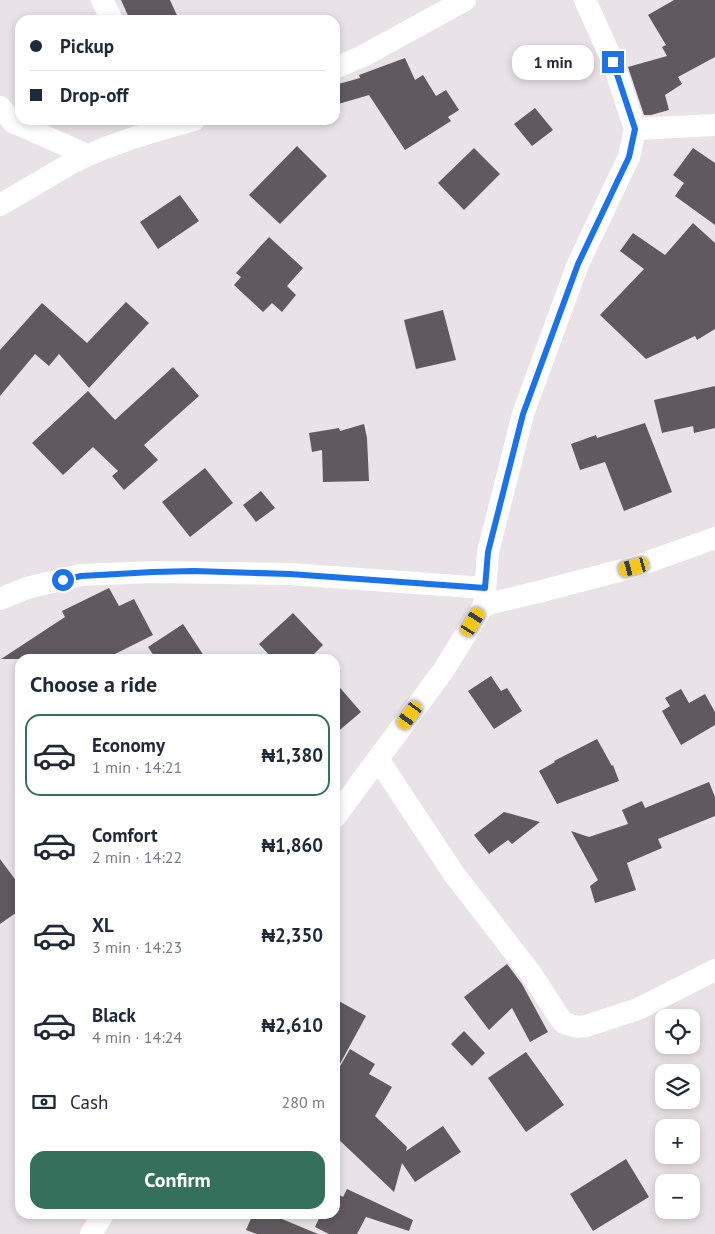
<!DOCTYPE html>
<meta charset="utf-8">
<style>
:root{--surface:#fff;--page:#f2f2f3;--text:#1f2937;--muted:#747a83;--line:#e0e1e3;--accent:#34705c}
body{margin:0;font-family:"PT Sans",sans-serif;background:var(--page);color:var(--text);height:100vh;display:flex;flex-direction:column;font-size:19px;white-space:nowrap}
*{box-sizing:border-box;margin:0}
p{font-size:16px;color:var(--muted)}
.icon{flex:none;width:28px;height:28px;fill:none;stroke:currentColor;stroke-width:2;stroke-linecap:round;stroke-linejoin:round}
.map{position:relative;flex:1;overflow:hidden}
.sheet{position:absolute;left:15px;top:654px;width:325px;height:565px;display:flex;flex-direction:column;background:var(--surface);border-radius:15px;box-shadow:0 2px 8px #0003}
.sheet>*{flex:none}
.hud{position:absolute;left:15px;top:15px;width:325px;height:110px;border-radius:15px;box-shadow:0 2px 8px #0003;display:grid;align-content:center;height:110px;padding:0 15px;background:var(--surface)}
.buttons{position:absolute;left:655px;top:1009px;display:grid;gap:10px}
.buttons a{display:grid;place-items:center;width:45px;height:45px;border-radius:10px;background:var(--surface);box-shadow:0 2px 8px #0003;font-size:25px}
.end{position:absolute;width:22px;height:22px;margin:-11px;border:6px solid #1a73e8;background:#fff;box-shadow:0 0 0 2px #fff}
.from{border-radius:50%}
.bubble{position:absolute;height:35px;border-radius:15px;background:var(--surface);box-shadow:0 2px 8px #0003;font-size:16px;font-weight:800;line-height:35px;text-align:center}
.car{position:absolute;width:15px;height:30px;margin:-15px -8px;border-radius:6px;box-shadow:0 0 4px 1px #0007;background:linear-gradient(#f5c518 24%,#345 0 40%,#f5c518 0 76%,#345 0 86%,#f5c518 0)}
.hud b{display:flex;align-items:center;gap:18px;height:48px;font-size:19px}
.hud b+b{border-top:1px solid var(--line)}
.hud i{width:12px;height:12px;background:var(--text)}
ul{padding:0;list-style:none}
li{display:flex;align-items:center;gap:15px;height:82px;margin:0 10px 8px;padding:0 5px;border:2px solid transparent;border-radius:15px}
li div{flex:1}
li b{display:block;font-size:19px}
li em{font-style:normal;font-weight:800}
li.selected{border-color:var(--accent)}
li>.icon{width:45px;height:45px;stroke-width:1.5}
h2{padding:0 15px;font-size:22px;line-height:60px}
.pay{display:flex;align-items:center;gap:12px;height:55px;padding:0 15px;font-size:19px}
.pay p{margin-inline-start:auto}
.cta{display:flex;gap:10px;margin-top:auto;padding:10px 15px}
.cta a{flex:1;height:58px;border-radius:15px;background:var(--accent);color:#fff;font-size:20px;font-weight:800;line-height:58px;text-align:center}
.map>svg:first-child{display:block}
</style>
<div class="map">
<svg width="715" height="1234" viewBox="0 0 715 1234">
<rect width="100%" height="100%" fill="#e9e2e6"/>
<g fill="#605a5e">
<path d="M121 0H170L179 20H130Z"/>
<path d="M674 0H715V57L678 77 682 84 665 95 669 110 651 115H644L628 67 667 56 662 47 666 45 648 15Z"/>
<path d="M405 58 415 80 423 75 436 96 446 90 459 110 448 117 451 121 405 150 369 95 335 105V85L360 78 359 75Z"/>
<path d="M535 108 553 130 532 146 514 124Z"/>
<path d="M297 146 327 176 280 224 249 195Z"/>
<path d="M474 148 500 174 464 210 438 183Z"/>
<path d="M693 148 715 163V225L675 196 684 183 673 175Z"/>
<path d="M180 195 199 221 158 249 140 222Z"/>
<path d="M693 223 715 243V329L697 340 695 336 646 359 600 315 644 269 620 251 633 233 665 255Z"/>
<path d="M269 237 303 268 287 286 296 295 282 312 272 303 263 312 234 285 241 277 236 273Z"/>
<path d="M126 302 149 323 89 388 59 354 49 366 35 354 0 396V350L42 303 87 343Z"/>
<path d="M443 310 456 360 416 369 404 320Z"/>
<path d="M173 367 199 396 144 445 158 460 124 490 112 476 118 471 93 447 63 475 32 443 88 391 115 420Z"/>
<path d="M715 386V428L694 433 693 426 662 433 654 400Z"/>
<path d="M645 423 672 492 624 511 605 462 580 470 571 444 596 435 597 438Z"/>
<path d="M364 424 367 438 369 481 323 482 322 450 312 452 309 433 339 428 340 431Z"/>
<path d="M205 468 233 503 190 537 162 502Z"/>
<path d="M261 491 275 508 256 522 243 505Z"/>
<path d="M109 588 119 606 134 599 153 635 105 659H1L65 617 62 611Z"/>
<path d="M293 613 323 645 309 659H273L259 644Z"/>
<path d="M183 624 206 659H156L148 647Z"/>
<path d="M491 676 501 691 507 688 522 711 494 729 468 691Z"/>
<path d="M335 682 361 712 335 734Z"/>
<path d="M681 689 689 703 705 694 715 712V725L681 745 662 711 670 706 665 698Z"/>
<path d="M597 739 612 766 613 765 619 781 557 804 539 771 555 762 554 761Z"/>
<path d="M709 782 715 797V816L658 839 662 848 627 863 636 890 595 903 590 886 598 880 571 831 589 837 628 824 622 810 642 801 645 808Z"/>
<path d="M504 812 540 822 512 844 508 840 489 854 474 835Z"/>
<path d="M0 859 20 886V910L0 924Z"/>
<path d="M507 964 522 984 548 1032 530 1042 512 1008 489 1030 464 997Z"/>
<path d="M335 999 366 1016 335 1073Z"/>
<path d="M464 1031 485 1053 472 1066 451 1044Z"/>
<path d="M350 1049 375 1064 369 1074 392 1087 375 1116 407 1147 406 1151 443 1126 461 1152 415 1182 402 1163 394 1192 335 1136V1075Z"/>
<path d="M526 1052 564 1105 526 1132 488 1078Z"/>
<path d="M626 1159 649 1197 593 1231 570 1194Z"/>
<path d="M347 1189 413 1220 409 1231 366 1217 357 1234H329L315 1227 321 1214H335V1193L343 1197Z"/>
<path d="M253 1214H270L318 1234H257L246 1230Z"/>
</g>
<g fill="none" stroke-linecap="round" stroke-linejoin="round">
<g stroke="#fff" stroke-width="22">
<path d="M102 0 112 20"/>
<path d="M335 68 363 56 465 0"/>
<path d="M0 107 13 122 87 155"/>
<path d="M635 129 715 125"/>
<path d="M0 205 75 161C113 143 154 131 194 120"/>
<path d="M0 599 27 588 81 575 153 572 290 574 485 588"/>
<path d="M484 605 538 592 634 567 715 538"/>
<path d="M378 759 454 874 532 975 557 1014 564 1023 577 1027 586 1026 638 1009 715 970"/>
<path d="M335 817 443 671 484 605 488 552 523 414 578 264 629 157 635 129 613 62 585 0"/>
<path d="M91 1234 103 1214"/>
</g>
</g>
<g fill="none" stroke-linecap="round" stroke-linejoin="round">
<path stroke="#1a73e8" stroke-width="6" d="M63 580 81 576 153 572 194 571 290 574 485 588 488 552 523 414 578 264 629 157 635 129 613 62"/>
</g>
</svg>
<div class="buttons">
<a><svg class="icon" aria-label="locate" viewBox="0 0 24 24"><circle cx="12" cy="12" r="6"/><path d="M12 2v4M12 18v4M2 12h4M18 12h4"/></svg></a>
<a><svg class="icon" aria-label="layers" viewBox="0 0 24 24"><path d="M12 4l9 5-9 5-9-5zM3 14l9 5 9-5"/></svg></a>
<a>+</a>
<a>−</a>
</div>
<i class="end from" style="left:63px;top:580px"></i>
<i class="end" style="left:613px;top:62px"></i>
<div class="bubble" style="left:512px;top:45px;width:82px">1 min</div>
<i class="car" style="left:634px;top:567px;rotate:255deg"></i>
<i class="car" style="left:473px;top:622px;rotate:32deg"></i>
<i class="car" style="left:410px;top:715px;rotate:216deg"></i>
<div class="hud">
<b><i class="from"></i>Pickup</b>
<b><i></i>Drop-off</b>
</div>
<section class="sheet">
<h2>Choose a ride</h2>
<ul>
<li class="selected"><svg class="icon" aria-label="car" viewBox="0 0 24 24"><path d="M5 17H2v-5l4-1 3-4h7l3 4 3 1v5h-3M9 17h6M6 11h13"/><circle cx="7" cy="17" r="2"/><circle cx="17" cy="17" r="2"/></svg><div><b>Economy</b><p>1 min · 14:21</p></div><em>₦1,380</em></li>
<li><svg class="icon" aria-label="car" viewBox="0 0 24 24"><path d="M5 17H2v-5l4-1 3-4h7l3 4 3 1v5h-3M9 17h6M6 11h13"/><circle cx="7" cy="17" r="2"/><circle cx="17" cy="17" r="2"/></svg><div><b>Comfort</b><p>2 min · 14:22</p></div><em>₦1,860</em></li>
<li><svg class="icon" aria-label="car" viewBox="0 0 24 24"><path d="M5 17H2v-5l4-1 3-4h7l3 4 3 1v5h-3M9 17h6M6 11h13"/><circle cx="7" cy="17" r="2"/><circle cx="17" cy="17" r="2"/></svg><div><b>XL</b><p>3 min · 14:23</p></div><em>₦2,350</em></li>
<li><svg class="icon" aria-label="car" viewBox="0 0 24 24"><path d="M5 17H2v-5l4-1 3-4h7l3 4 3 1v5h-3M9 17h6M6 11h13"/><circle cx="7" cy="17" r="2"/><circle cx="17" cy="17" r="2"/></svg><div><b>Black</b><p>4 min · 14:24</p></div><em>₦2,610</em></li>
</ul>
<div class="pay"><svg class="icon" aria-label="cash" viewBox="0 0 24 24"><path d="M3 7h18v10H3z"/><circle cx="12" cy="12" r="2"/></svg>Cash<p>280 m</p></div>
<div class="cta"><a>Confirm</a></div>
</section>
</div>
